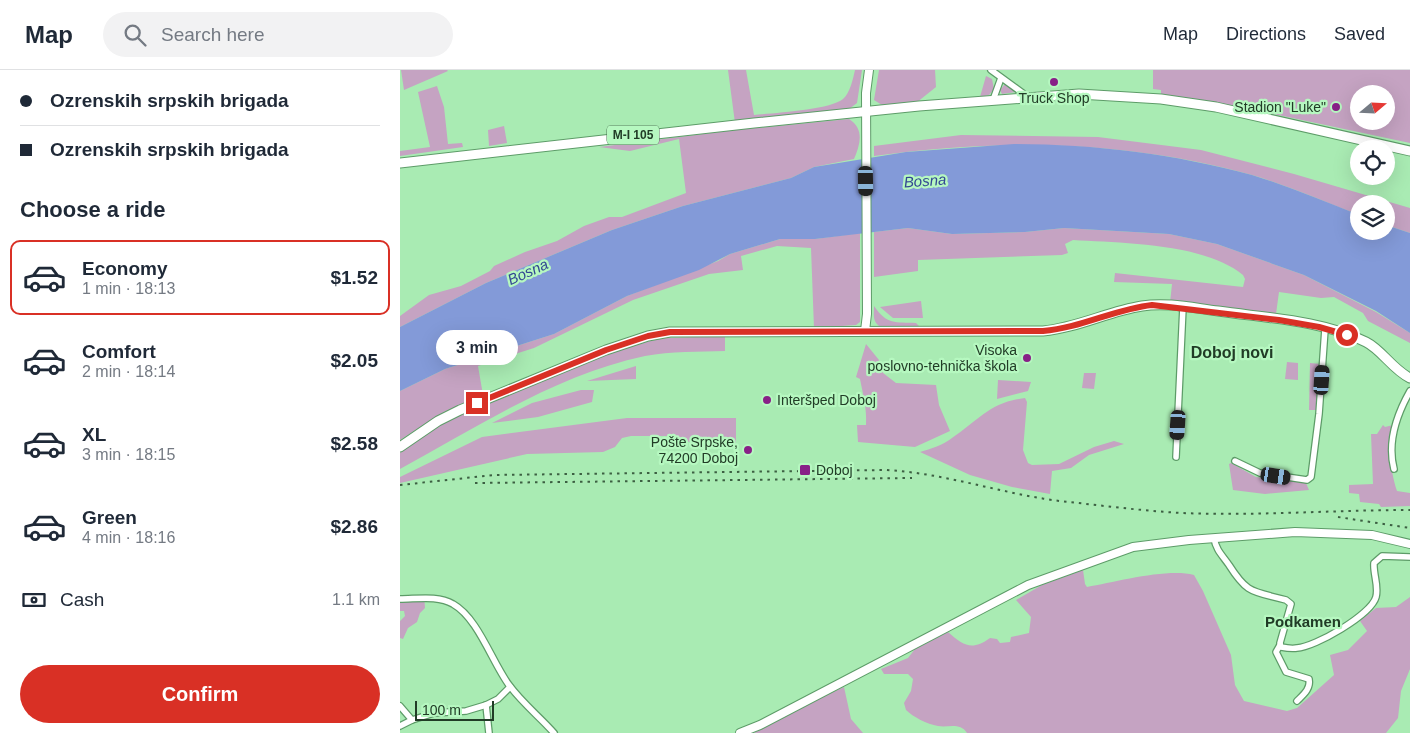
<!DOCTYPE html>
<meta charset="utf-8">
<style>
:root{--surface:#fff;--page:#f2f2f3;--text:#1f2937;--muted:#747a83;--line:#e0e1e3;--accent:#d93025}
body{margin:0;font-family:Helvetica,sans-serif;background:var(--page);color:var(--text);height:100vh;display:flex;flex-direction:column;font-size:19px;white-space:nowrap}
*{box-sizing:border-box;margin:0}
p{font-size:16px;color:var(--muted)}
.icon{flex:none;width:28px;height:28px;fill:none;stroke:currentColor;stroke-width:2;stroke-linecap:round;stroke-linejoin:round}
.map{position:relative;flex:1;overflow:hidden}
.details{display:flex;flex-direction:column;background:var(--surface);width:400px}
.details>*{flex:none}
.hud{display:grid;align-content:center;height:110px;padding:0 20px;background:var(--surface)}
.needle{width:32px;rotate:71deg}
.controls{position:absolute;left:950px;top:15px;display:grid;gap:10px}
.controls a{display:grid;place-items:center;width:45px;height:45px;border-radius:50%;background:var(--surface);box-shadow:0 5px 20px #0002;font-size:25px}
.scale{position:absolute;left:15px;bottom:12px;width:79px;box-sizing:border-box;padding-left:5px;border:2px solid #213c26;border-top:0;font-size:14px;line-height:18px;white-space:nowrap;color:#213c26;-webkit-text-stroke:4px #b6f8c0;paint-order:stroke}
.end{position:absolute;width:22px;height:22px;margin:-11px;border:6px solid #d93025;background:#fff;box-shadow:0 0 0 2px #fff}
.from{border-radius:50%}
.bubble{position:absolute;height:35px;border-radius:18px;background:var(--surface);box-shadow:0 5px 20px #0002;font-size:16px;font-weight:800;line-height:35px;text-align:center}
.car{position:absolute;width:15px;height:30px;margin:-15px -8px;border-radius:6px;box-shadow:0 0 4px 1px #0007;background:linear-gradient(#222 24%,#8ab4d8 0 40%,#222 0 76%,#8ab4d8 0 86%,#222 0)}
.hud b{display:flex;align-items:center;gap:18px;height:48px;font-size:19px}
.hud b+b{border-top:1px solid var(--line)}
.hud i{width:12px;height:12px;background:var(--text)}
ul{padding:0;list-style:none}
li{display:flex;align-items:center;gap:15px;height:75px;margin:0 10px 8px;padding:0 10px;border:2px solid transparent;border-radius:10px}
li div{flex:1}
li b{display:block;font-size:19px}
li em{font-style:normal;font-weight:800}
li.selected{border-color:var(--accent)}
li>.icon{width:45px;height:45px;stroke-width:1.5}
h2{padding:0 20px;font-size:22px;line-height:60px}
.pay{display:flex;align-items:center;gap:12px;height:55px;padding:0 20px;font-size:19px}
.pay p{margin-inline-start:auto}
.cta{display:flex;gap:10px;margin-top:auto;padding:10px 20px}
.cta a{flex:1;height:58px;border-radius:30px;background:var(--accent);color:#fff;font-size:20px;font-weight:800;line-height:58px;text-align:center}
header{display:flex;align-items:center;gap:30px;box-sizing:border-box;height:70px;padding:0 25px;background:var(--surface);border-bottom:1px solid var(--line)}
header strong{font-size:24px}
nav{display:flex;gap:28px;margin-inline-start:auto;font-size:18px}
.search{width:350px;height:45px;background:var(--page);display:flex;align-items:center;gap:12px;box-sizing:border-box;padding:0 18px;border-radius:28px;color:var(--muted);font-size:19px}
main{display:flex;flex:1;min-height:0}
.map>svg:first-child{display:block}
</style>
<header>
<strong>Map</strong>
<div class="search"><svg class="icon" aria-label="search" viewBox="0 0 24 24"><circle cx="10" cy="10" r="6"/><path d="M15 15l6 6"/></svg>Search here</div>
<nav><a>Map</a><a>Directions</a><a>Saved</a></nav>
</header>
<main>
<section class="details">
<div class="hud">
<b><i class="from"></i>Ozrenskih srpskih brigada</b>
<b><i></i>Ozrenskih srpskih brigada</b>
</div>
<h2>Choose a ride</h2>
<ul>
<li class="selected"><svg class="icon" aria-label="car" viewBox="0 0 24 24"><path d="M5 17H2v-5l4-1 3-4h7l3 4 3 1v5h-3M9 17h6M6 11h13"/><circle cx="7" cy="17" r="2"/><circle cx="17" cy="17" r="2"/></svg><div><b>Economy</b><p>1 min · 18:13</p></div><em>$1.52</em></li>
<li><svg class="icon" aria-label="car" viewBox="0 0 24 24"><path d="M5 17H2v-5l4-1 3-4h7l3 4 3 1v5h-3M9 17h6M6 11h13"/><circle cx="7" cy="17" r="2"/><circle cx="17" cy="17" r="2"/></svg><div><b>Comfort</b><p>2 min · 18:14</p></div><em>$2.05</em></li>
<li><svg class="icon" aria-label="car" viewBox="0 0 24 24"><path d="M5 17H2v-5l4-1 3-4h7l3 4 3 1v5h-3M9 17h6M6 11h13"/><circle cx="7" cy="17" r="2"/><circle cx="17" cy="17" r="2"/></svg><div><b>XL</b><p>3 min · 18:15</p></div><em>$2.58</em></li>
<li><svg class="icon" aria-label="car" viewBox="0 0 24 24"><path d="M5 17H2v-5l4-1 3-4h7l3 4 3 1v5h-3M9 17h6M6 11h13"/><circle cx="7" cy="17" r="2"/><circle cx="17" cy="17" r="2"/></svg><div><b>Green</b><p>4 min · 18:16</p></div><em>$2.86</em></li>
</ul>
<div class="pay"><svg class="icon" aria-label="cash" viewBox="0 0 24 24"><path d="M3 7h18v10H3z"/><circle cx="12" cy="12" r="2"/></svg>Cash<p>1.1 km</p></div>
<div class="cta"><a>Confirm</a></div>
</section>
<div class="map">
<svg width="1010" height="663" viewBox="0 0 1010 663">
<rect width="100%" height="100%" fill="#a9ebb3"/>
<g fill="#c5a3c2" fill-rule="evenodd">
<path d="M1 0H47L48 1 4 20Z"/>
<path d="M328 0H346L354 45C373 43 430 40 443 29 450 23 453 9 455 0H462L457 33 449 39 335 53Z"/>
<path d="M479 0H535L536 17 516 33 482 35 474 30Z"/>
<path d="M753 0H1010V73L850 39 761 24V20L753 19ZM959 24H986V51H959Z"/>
<path d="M586 6 592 9 594 19 589 25 580 27Z"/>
<path d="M605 14 616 21V22L602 24 600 20Z"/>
<path d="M37 16 44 37 48 74 62 73 63 77 0 86V81L30 77 18 22Z"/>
<path d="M449 49C465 59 460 75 454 89L414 97 391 108 283 136 212 160 86 213 0 257V246L29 225 61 216 90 201 94 196 125 182 157 171 184 156 209 147H222L286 123 279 69 230 81 199 77 335 60Z"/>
<path d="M104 56 107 73 89 76 88 60Z"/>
<path d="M561 65 698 67 801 80 894 104 1010 138V163L986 155V134H959V145C923 131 889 116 852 105 729 71 600 68 474 86V76Z"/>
<path d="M508 158 552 164 625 162 664 158 769 164 817 174 904 205 976 242 1010 263V273L968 251 963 243 934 227 921 228 879 222 876 244 770 233 772 214 714 212 715 203 843 217 845 209 843 205C804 173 722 173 673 170L665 174 668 183 662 185 518 190V201L474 207V162Z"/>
<path d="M460 163V252L456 255 414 258 411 178 377 176 341 186 343 200 309 204 233 230 134 278 78 296 83 325 44 342 0 370V321L45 299 154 264 227 226 318 191 330 184 380 169H415Z"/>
<path d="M521 231 523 248H493L480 237Z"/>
<path d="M474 236C487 255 495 252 516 253L519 256 482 258C472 252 474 246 474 236Z"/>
<path d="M325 266V281C299 282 271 281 245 286 156 305 79 356 0 399V383L30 359 50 349 214 282 250 271 265 268Z"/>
<path d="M466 274 479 290 483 303 496 313 536 315 539 335 550 361 515 377 458 372 457 355H466C467 338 463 325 460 309L456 307Z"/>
<path d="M887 292 898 293V310L885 309Z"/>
<path d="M910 293 921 294 917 340H909Z"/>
<path d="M236 296V309L187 311Z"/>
<path d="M684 303H696L694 319 682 318Z"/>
<path d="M598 310 631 312 628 321 597 329Z"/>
<path d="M181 320H194L192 332 138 347 92 353 132 333Z"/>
<path d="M625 328 627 332 623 380 628 393 632 395 659 394 694 377 714 371 724 374 689 385 671 398 652 401 650 424 612 417 570 405 520 382C531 379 543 375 552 368 579 350 590 332 625 328Z"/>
<path d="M227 348H336V374L316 376 284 371 278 366H231L222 368 215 377 203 382 127 384 0 413V407L82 367Z"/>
<path d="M983 355 985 357 993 355C990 381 989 396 997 421L1010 423V436L981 437 979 434 960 432 959 424 949 423V415L973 414 971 364H977Z"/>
<path d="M831 393 856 407 906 413 909 420 865 424 833 420 829 394Z"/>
<path d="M683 500 685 514 687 517C716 512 767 498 794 505L803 521 831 585 835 615 844 631 887 641 897 638 934 605 930 585 948 580 967 561 960 551 976 538 996 537 1010 527V599L1001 621 998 648 986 663H567C560 652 548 658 538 656 527 654 513 647 506 640L504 633 511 621 513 609 508 604H484L481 599 508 588 515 579 548 562C564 576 572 581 590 568L597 569 600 573 610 572 611 567 629 563 631 547 616 530 642 515Z"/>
<path d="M24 525 25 538 20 543 17 552 8 558 3 569 0 568V551L5 546 4 541H0V526Z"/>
<path d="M444 617 451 649 463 663H354L386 644Z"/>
</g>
<path fill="#839ad8" d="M614 74C693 74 775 84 852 105 888 116 923 131 959 145V161H986V155L1010 163V263L976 241 904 205 817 174 769 164 664 158 625 162 552 164 508 158 415 169H380L330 184 299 200 227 226 154 264 45 299 0 321V257L86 213 212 160 283 136 391 108 414 97 506 82Z"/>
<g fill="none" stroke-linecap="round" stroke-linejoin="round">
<defs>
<g id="minor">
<path d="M591 0 628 27"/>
<path d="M593 30 601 8"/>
<path d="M776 387 783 237"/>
<path d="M835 391 860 403 907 410 911 407 919 344 925 259"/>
<path d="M994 399C987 372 997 344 1010 321"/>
<path d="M814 468C816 480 822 485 829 495 848 525 853 521 886 530L891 534 880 573 881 577C886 578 892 579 897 578 915 577 971 545 976 527 979 516 973 504 974 493L982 486 1010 487"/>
<path d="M0 529C17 529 38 525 53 534 78 548 92 592 109 615 122 633 140 647 154 663"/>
<path d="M880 575 876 582 886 602 909 609C911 619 903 625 897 631"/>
<path d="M86 635 89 663"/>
<path d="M0 636 12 650 34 643 66 641 86 635 98 629 110 617"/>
<path d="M0 656 12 650"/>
</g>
<g id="tertiary">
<path d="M465 261 467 244 466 23 469 0"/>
<path d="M340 663 360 655 628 515 733 477 789 470 895 462 972 465 1010 474"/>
</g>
<path id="secondary" d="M0 377 38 351 60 340 206 280 248 266 270 262 643 261C677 258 709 241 742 236 767 232 793 238 818 241 866 248 922 250 966 272 982 280 992 299 1010 308"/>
<path id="primary" d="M0 93 354 53 519 36 679 24 761 29 816 37 1010 81"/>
</defs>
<use href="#minor" stroke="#5d9c68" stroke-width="8"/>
<use href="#tertiary" stroke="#5d9c68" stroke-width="10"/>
<use href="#secondary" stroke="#5d9c68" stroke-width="11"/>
<use href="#primary" stroke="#5d9c68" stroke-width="11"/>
<use href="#minor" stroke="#fff" stroke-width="5.5"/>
<use href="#tertiary" stroke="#fff" stroke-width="8"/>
<use href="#secondary" stroke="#fff" stroke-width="9"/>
<use href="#primary" stroke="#fff" stroke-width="9"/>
<g stroke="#3c5f42" stroke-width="2" stroke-dasharray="2.5 5" stroke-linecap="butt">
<path d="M75 413 512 408"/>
<path d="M0 415 94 405 485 400C548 403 607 426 669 432 706 436 744 441 782 443 858 446 934 440 1010 440"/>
<path d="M938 447 1010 458"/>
</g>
</g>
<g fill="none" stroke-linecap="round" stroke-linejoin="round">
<path stroke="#d93025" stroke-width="6" d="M77 333 206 280 248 266 270 262 643 261C681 258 715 239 752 235L879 250 919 257 947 265"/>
</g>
<g fill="#882087" stroke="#b6f8c0" stroke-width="2">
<circle cx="654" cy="12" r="5"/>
<circle cx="936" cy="37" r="5"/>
<circle cx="627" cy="288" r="5"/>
<circle cx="367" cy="330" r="5"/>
<circle cx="348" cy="380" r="5"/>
<rect x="399" y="394" width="12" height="12" rx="2.5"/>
</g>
<g text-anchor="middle" stroke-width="4.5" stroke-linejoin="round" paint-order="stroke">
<rect fill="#b6f8c0" stroke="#4e7454" stroke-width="1" x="207" y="55.5" width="52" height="19" rx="4"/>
<g font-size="12" font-weight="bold" fill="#213c26">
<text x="233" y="69">M-I 105</text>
</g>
<g font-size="14" fill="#213c26" stroke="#b6f8c0" text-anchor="end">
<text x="654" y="33" text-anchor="middle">Truck Shop</text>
<text x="926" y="42">Stadion "Luke"</text>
<text x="617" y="285">Visoka<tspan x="617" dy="16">poslovno-tehnička škola</tspan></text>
<text x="377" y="335" text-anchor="start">Interšped Doboj</text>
<text x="338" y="377">Pošte Srpske,<tspan x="338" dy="16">74200 Doboj</tspan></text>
<text x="416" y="405" text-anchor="start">Doboj</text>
</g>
<g font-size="15" font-style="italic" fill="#324792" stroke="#b6f8c0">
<text transform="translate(525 111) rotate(-4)" y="5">Bosna</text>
<text transform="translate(128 202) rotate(-24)" y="5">Bosna</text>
</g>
<g font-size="15" font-weight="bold" fill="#213c26" stroke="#b6f8c0">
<text x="903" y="557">Podkamen</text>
</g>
<g font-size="16" font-weight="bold" fill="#213c26" stroke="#b6f8c0">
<text x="832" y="288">Doboj novi</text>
</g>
</g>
</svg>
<div class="controls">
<a><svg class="needle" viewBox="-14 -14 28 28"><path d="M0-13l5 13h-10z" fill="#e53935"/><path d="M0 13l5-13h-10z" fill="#747a83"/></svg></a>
<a><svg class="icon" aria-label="locate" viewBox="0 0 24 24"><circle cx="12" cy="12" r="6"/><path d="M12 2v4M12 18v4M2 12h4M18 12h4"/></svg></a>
<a><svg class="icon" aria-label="layers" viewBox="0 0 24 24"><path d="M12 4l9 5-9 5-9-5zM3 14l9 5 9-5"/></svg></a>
</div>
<div class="scale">100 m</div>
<i class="end from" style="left:947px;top:265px"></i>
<i class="end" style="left:77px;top:333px"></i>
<div class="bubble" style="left:36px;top:260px;width:82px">3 min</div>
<i class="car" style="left:466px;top:111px;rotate:179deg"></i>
<i class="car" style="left:922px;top:310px;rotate:4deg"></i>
<i class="car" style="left:778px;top:355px;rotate:184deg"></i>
<i class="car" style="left:876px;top:406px;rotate:99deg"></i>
</div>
</main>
